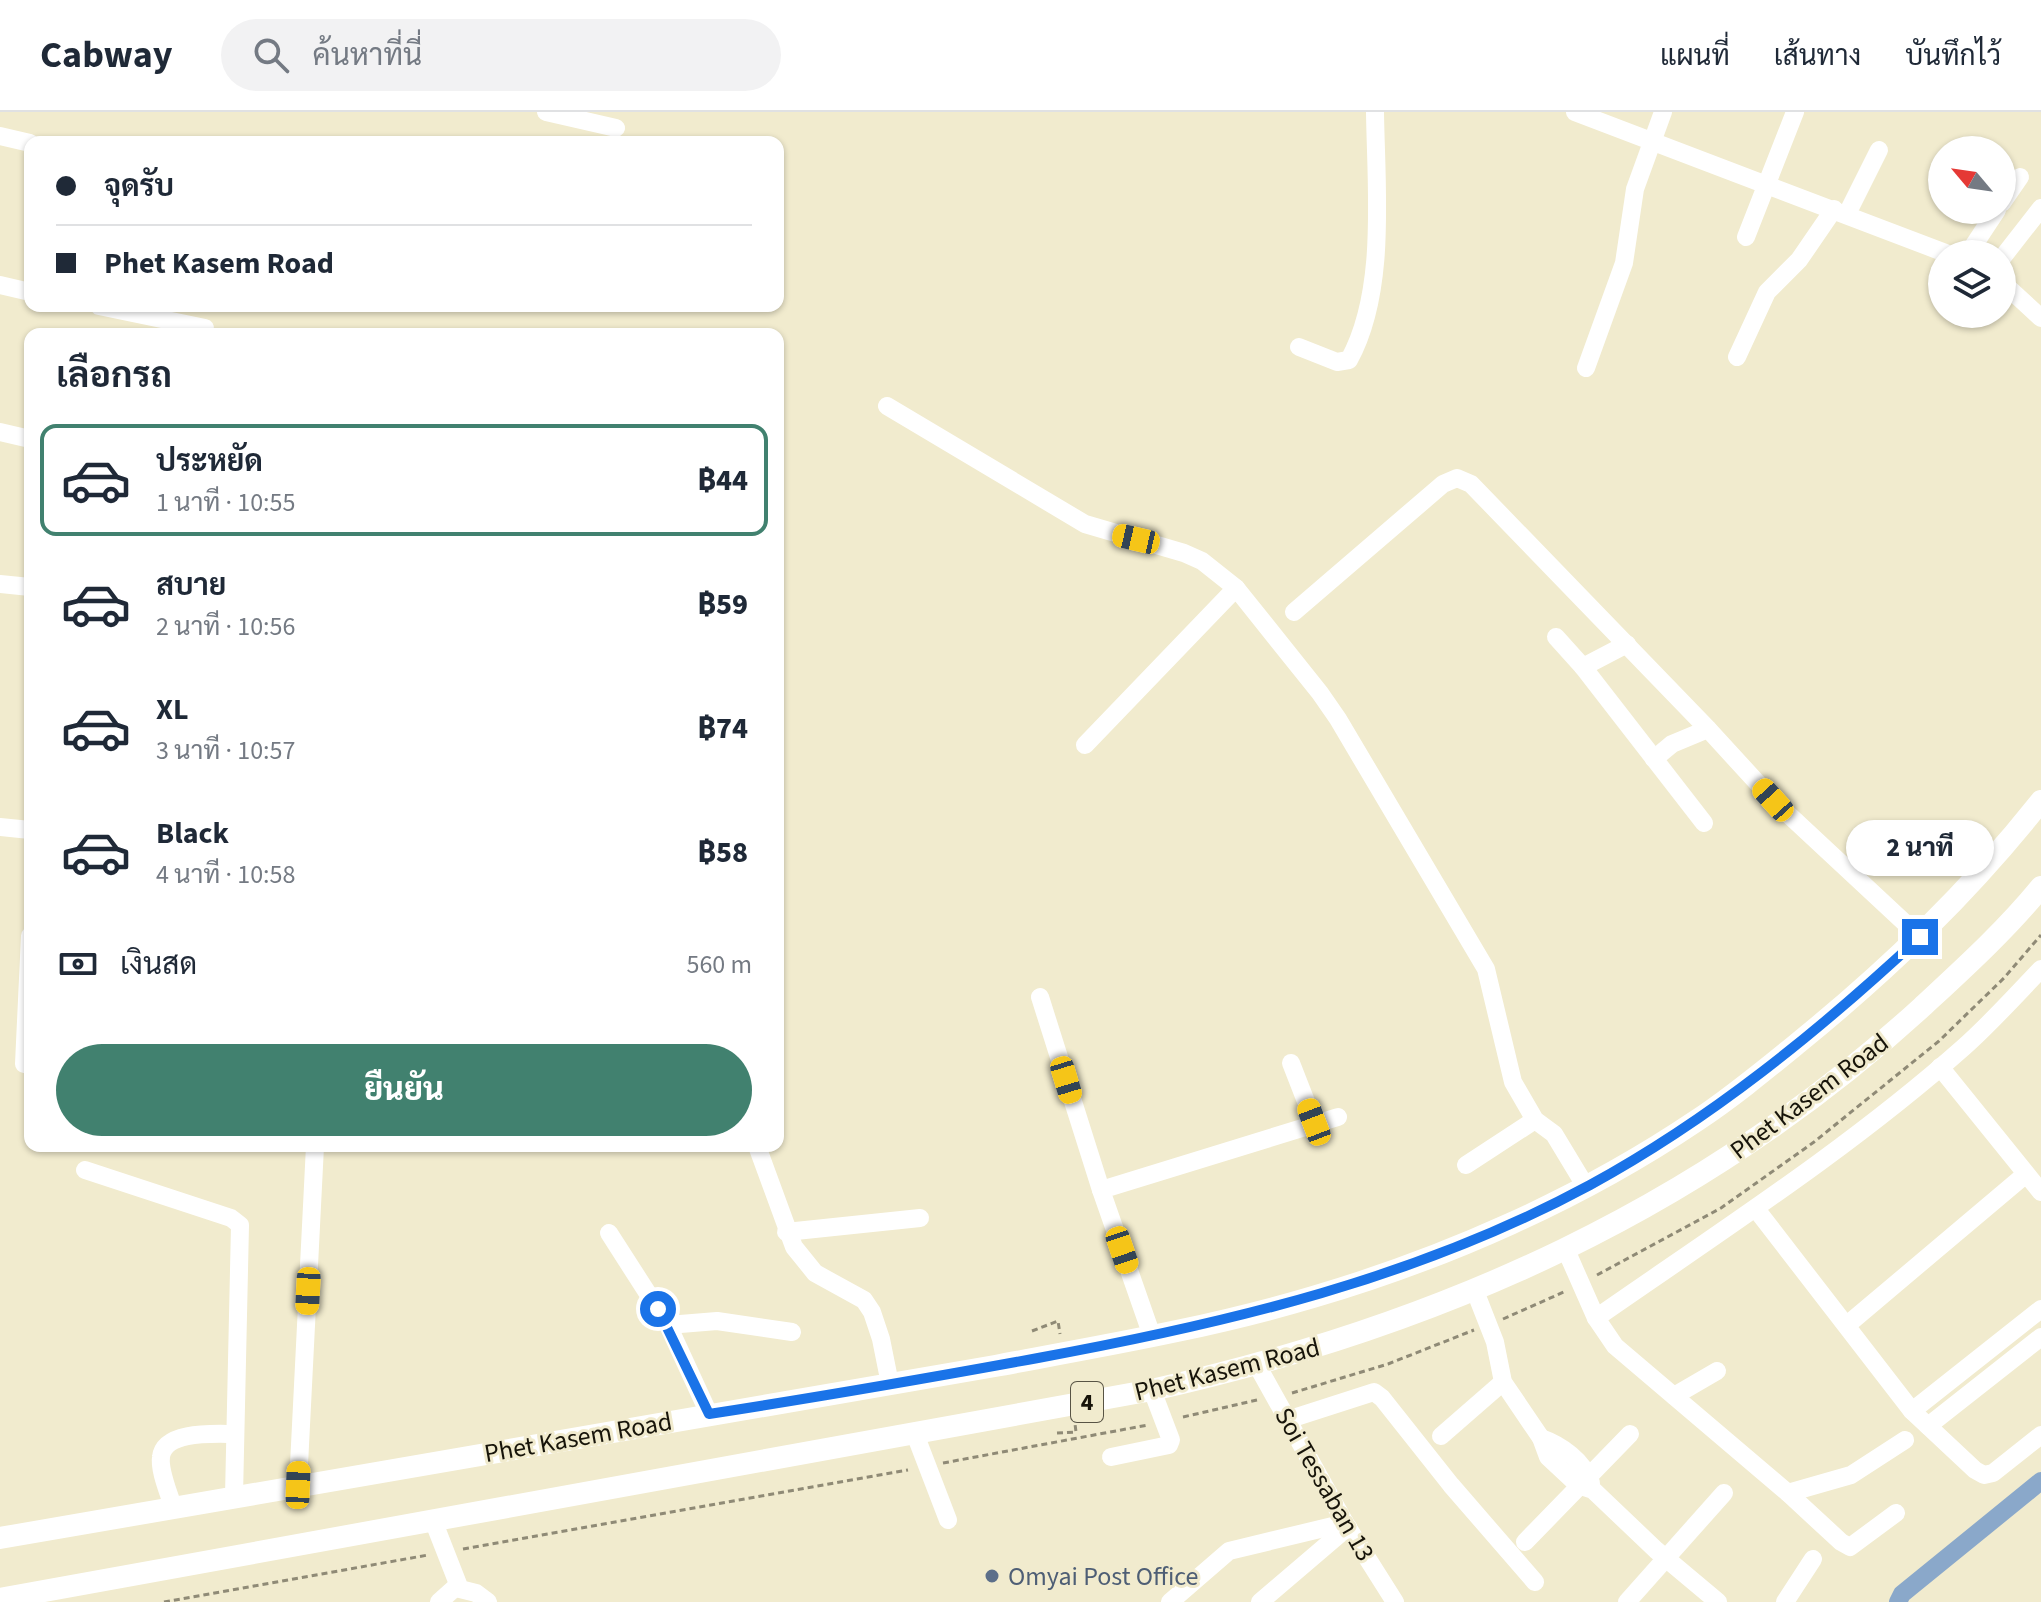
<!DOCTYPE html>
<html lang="th">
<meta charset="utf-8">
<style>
:root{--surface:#fff;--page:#f2f2f3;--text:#1f2937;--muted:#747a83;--line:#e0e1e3;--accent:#41816f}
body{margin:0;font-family:"Source Sans 3",Sarabun,sans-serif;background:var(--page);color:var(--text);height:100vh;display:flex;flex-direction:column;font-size:30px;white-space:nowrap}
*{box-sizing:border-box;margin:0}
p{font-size:26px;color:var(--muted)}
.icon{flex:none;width:44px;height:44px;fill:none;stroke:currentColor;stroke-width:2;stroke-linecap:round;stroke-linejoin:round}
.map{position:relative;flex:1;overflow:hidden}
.details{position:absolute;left:24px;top:216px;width:760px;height:824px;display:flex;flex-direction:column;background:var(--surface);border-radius:16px;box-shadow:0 2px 6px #0004}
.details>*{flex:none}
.top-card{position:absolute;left:24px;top:24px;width:760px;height:176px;border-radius:16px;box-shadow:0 2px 6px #0004;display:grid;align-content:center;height:176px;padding:0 32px;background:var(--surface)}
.needle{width:52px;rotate:299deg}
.controls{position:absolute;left:1928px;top:24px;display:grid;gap:16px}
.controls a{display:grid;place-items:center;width:88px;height:88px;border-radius:50%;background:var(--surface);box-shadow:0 2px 6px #0004;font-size:40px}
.end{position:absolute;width:36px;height:36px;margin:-18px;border:10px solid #1a73e8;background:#fff;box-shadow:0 0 0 4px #fff}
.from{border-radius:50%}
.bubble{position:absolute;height:56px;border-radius:28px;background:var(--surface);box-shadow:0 2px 6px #0004;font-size:26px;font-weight:800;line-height:56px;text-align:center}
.car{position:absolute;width:24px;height:48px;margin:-24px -12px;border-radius:10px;box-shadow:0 0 6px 2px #0007;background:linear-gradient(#f5c518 24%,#345 0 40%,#f5c518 0 76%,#345 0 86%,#f5c518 0)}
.top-card b{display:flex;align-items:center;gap:28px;height:76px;font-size:30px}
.top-card b+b{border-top:2px solid var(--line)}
.top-card i{width:20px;height:20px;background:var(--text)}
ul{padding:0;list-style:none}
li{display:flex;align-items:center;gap:24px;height:112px;margin:0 16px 12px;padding:0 16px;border:4px solid transparent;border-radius:16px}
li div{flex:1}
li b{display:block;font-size:30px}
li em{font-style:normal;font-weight:800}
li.current{border-color:var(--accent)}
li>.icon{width:72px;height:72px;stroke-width:1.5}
h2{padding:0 32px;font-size:36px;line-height:96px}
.pay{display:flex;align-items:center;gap:20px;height:88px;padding:0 32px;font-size:30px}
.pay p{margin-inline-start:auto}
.cta{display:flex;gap:16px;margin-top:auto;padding:16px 32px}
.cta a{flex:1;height:92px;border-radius:48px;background:var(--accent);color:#fff;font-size:32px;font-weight:800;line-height:92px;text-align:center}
header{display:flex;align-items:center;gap:48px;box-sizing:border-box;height:112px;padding:0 40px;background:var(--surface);border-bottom:2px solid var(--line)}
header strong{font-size:38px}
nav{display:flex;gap:44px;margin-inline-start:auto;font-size:28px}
.search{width:560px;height:72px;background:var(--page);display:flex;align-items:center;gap:20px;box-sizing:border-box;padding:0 28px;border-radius:44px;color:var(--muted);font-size:30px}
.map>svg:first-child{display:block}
</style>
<header>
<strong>Cabway</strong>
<div class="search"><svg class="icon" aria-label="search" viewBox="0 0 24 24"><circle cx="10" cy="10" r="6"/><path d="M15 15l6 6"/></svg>ค้นหาที่นี่</div>
<nav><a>แผนที่</a><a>เส้นทาง</a><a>บันทึกไว้</a></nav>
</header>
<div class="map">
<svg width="2041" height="1490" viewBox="0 0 2041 1490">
<rect width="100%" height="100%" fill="#f1ebce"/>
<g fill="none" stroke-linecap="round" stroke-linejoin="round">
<path stroke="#8aa8ca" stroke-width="18" d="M1898 1490 1902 1482 2041 1369"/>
<g stroke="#8f8a76" stroke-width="3" stroke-dasharray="6 4" stroke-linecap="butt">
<path d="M1597 1163 1721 1096 1814 1030 1939 929 2004 866 2041 823"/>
<path d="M1503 1207 1566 1179"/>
<path d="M1032 1219 1058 1209 1060 1222"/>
<path d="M1292 1281 1388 1252 1474 1218"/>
<path d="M1183 1305 1257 1288"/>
<path d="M1057 1321 1076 1320 1075 1312"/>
<path d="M943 1351 1148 1313"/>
<path d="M463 1437 908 1358"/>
<path d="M164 1490 428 1443"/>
</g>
<g stroke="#fff" stroke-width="18">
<path d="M546 0 616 16"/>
<path d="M1575 0 1948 142"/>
<path d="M0 24 30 31"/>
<path d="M2002 91 2020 65"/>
<path d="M1847 102 1879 38"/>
<path d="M1746 125 1795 0"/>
<path d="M1968 142 1997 98"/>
<path d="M2002 146 2041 96"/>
<path d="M2002 170 2041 206"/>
<path d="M0 173 30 180"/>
<path d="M99 194 205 216"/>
<path d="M1299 235 1337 250 1349 248C1387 179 1376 77 1375 0"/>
<path d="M1737 245 1767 180 1799 148 1834 97"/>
<path d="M1586 256 1624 151 1635 77 1663 0"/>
<path d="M887 294 1085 412 1184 441 1202 449 1236 476"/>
<path d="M0 320 30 327"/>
<path d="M0 472 30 475"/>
<path d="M1294 500 1443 372 1457 366 1471 372 1708 617 1773 688 1920 825"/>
<path d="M1556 525 1583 555 1627 532"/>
<path d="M1583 555 1704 711"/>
<path d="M1085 633 1236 476 1320 581 1338 607 1486 857 1513 970 1535 1008 1554 1022 1586 1075"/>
<path d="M1654 647 1672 632 1708 617"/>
<path d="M0 715 30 718"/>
<path d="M1040 885 1101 1078"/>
<path d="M1291 951 1314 1010"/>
<path d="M24 952 30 824"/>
<path d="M1940 955 2041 1080"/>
<path d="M757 1034 794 1135 815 1161 864 1188 872 1200 881 1227 890 1272"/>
<path d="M1466 1053 1535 1008"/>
<path d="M85 1058 231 1106 240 1113 234 1384"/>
<path d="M1756 1097 1895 1277 1912 1299 1975 1358 1984 1363 1993 1361 2041 1323"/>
<path d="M786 1120 920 1106"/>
<path d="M609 1121 668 1213 709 1302"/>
<path d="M1566 1138 1596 1206 1615 1234 1788 1381 1851 1363 1905 1328"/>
<path d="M1475 1179 1495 1230 1503 1270 1541 1326 1548 1345 1578 1373 1593 1378 1656 1438 1718 1490"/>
<path d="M1596 1206C1721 1119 1850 1036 1964 935 1991 911 2016 883 2041 857"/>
<path d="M668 1213 717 1209 792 1220"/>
<path d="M1847 1213 2026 1062"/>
<path d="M1152 1224 1101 1078 1338 1005"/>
<path d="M1257 1253 1345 1411 1395 1490"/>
<path d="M1674 1284 1717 1259"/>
<path d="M1912 1299 2041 1197"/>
<path d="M1287 1308 1374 1280 1382 1286 1451 1373 1535 1470"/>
<path d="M1928 1314 2041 1225"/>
<path d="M915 1322 948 1408"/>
<path d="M1441 1324 1503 1270"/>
<path d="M1541 1326C1561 1333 1584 1349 1591 1371"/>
<path d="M1111 1345 1169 1333 1171 1328 1152 1278"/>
<path d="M298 1373 315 1034"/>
<path d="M1788 1381 1841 1430 1850 1435 1896 1401"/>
<path d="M173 1395C169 1381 159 1359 161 1345 164 1318 216 1322 235 1322"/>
<path d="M433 1408 460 1477 476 1481 488 1490"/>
<path d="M1525 1430 1630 1322"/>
<path d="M439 1490 458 1473"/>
<path d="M1170 1490 1229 1439 1345 1411"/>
<path d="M1260 1490 1348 1415"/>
<path d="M1627 1490 1724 1381"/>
<path d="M1785 1490 1813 1447"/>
</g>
<g stroke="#fff" stroke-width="22">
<path d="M0 1426 995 1254C1102 1234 1209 1216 1313 1185 1446 1146 1580 1087 1696 1009 1731 986 1765 958 1798 931 1889 857 1968 781 2041 689"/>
<path d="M0 1487 1152 1278C1442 1213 1701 1097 1922 895 1963 857 2005 819 2041 775"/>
</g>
</g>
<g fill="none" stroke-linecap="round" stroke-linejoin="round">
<path stroke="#1a73e8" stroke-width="10" d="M658 1197 709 1302C819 1285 929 1266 1038 1246 1229 1211 1418 1166 1590 1073 1711 1007 1819 919 1920 825"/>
</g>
<circle fill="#5c6f8a" stroke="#f1ebce" stroke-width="3" cx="992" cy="1464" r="8"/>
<g text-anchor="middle" stroke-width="6" stroke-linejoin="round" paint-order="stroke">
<rect fill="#f1ebce" stroke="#585445" stroke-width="2" x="1071" y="1270" width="32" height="40" rx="6"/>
<g font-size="24" font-weight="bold" fill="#17140a">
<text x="1087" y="1298">4</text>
</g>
<g font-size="26" fill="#17140a" stroke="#f1ebce">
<text transform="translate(1809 984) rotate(-37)" y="9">Phet Kasem Road</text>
<text transform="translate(1227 1257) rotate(-14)" y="9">Phet Kasem Road</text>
<text transform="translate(578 1325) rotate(-10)" y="9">Phet Kasem Road</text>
<text transform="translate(1325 1372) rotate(60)" y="9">Soi Tessaban 13</text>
</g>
<g font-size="26" fill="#4e5e75" stroke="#f1ebce" text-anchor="start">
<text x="1008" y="1473">Omyai Post Office</text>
</g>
</g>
</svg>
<div class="controls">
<a><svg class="needle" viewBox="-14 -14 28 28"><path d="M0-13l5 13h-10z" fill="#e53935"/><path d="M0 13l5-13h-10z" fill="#747a83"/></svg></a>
<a><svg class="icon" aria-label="layers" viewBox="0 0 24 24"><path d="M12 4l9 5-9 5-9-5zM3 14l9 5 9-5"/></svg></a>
</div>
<i class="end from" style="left:658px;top:1197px"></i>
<i class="end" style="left:1920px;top:825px"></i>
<div class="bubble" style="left:1846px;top:708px;width:148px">2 นาที</div>
<i class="car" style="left:1136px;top:427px;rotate:283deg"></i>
<i class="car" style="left:1773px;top:688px;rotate:318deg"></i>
<i class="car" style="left:1066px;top:968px;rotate:163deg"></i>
<i class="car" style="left:1314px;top:1010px;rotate:339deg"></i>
<i class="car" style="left:1122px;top:1138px;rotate:161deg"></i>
<i class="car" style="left:308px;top:1179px;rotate:183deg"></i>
<i class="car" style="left:298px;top:1373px;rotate:2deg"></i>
<div class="top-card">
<b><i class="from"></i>จุดรับ</b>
<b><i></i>Phet Kasem Road</b>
</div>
<section class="details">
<h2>เลือกรถ</h2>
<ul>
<li class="current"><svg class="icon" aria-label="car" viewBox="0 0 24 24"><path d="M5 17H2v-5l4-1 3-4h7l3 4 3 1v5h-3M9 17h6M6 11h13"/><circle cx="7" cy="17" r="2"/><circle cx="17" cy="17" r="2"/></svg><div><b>ประหยัด</b><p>1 นาที · 10:55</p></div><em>฿44</em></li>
<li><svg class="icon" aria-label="car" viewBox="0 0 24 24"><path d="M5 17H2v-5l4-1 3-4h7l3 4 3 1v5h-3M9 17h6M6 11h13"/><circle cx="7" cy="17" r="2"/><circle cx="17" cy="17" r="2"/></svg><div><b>สบาย</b><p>2 นาที · 10:56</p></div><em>฿59</em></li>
<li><svg class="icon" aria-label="car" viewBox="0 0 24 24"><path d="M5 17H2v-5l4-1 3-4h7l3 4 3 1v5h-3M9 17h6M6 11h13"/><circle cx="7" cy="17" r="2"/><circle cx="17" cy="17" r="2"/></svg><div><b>XL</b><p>3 นาที · 10:57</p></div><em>฿74</em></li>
<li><svg class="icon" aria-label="car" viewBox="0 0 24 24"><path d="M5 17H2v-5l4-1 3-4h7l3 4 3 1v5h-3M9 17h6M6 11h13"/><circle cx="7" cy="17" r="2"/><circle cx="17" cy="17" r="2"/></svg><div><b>Black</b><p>4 นาที · 10:58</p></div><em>฿58</em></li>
</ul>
<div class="pay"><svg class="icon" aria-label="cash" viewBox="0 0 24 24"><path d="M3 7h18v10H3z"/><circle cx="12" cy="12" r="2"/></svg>เงินสด<p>560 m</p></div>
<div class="cta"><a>ยืนยัน</a></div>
</section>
</div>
